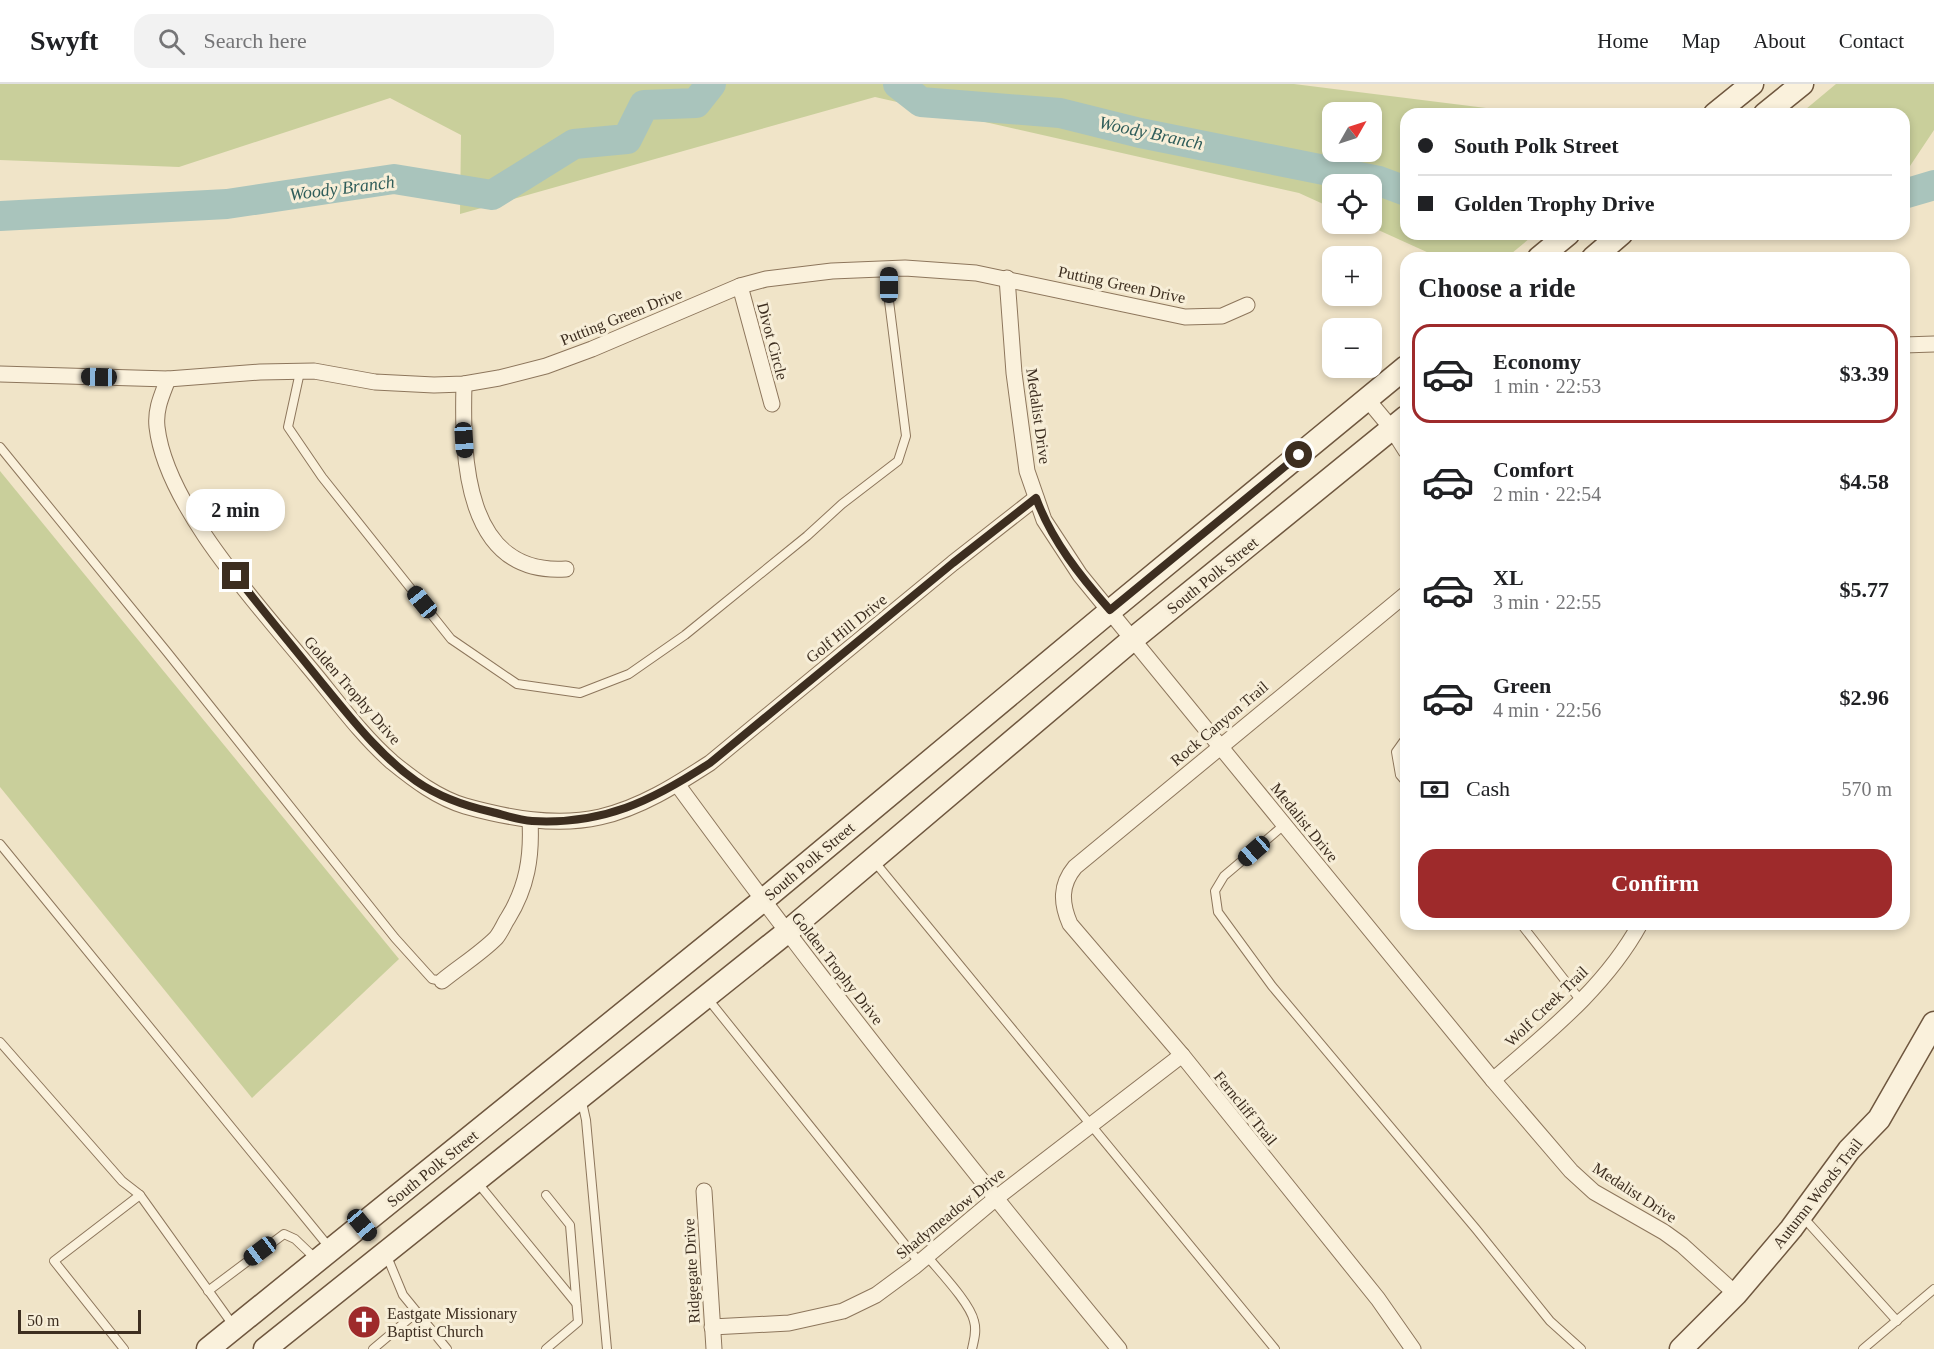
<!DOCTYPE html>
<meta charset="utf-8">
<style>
:root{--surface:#fff;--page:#f2f2f2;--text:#202124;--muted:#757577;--line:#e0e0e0;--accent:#9e2a2b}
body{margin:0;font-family:Georgia,serif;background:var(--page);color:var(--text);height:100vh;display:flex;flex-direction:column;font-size:22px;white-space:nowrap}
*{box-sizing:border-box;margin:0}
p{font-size:20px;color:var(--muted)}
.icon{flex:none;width:33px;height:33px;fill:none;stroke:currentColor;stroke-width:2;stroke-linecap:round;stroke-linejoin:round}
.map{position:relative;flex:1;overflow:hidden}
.side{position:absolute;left:1400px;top:168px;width:510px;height:678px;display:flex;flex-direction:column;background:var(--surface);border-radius:18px;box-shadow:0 3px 9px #0003}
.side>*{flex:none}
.hud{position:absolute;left:1400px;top:24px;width:510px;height:132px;border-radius:18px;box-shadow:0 3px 9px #0003;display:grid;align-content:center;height:132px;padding:0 18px;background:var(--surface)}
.needle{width:39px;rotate:51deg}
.tools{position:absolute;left:1322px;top:18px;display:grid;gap:12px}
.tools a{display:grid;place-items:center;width:60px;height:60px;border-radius:12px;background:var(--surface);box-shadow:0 3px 9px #0003;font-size:30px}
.scale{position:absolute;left:18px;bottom:15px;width:123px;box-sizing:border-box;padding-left:6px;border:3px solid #3d2e20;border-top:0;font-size:16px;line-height:21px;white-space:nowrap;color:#3d2e20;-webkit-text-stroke:4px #f7eed8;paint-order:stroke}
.end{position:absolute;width:27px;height:27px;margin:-14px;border:8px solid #3d2e20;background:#fff;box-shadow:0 0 0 3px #fff}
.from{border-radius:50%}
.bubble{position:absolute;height:42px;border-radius:18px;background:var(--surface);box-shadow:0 3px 9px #0003;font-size:20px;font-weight:700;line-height:42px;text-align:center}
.car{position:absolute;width:18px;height:36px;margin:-18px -9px;border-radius:8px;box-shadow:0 0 4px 2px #0007;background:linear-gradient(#222 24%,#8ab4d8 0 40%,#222 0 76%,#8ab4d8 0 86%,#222 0)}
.hud b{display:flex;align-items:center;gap:21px;height:57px;font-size:22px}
.hud b+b{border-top:2px solid var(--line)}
.hud i{width:15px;height:15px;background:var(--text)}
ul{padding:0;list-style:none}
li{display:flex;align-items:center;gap:18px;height:99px;margin:0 12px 9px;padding:0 6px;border:3px solid transparent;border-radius:18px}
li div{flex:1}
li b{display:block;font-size:22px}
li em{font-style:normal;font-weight:700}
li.current{border-color:var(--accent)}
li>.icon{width:54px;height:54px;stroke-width:1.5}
h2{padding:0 18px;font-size:27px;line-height:72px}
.pay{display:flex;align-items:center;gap:15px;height:66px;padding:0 18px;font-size:22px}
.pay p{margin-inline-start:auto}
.cta{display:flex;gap:12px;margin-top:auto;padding:12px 18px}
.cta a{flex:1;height:69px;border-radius:18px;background:var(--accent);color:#fff;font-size:24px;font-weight:700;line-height:69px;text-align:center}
header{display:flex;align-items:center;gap:36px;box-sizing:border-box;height:84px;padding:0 30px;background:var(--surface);border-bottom:2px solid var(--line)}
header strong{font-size:28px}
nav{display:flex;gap:33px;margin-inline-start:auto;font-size:21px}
.search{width:420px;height:54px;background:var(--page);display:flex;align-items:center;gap:15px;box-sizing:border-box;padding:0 21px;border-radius:18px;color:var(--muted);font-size:22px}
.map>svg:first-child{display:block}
</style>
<header>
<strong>Swyft</strong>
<div class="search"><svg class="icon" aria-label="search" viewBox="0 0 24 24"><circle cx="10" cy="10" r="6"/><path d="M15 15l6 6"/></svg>Search here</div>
<nav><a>Home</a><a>Map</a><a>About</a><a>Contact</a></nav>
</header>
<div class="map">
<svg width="1934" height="1265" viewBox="0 0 1934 1265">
<rect width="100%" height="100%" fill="#f0e4c8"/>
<g fill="#c9cf9b" fill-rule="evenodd">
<path d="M0 0H1294L1535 30H1406V150H1535L1506 174H1440L1365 140H1371V100H1332V124L1299 109 875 13 460 130 461 51 390 14 179 83 0 76ZM1332 28H1371V68H1332Z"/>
<path d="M1836 0H1934V46L1904 91V30H1800Z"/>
<path d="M0 387 399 875 252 1014 0 703Z"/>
</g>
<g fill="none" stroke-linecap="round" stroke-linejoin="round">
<g stroke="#a9c4bc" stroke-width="30">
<path d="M898 0 921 18 1060 29 1140 49 1379 97 1406 107"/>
<path d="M1904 110 1934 101"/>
<path d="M0 132 227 120 394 95 492 111 574 60 627 55 644 21 696 19 711 0"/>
</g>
<defs>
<g id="lane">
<path d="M300 288 288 343 322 393 451 555 517 600 580 609 629 590 685 551 807 452 842 420 898 377 906 352 889 217V185"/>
<path d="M0 363 167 568 395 854 432 895 442 897"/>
<path d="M1406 654 1396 668 1400 691 1406 698"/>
<path d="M1284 741 1224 792 1215 807 1218 828 1272 902 1476 1145 1550 1237 1581 1265"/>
<path d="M0 760 329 1163"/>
<path d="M874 777 1275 1265"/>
<path d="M1521 840 1581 917"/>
<path d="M708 915 919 1178"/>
<path d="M0 958 122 1097 140 1111 233 1241"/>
<path d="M582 1018 586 1036 607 1265"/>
<path d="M477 1098 576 1219"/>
<path d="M546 1111 570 1141 578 1238 546 1265"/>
<path d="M1802 1132 1897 1237"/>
<path d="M386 1170 403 1211 447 1265"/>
<path d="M927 1172C940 1188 970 1219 974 1237 977 1247 974 1256 972 1265"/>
<path d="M208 1207 284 1150 295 1155 317 1176"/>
<path d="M124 1265 54 1177 140 1111"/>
<path d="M373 1265 417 1228"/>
<path d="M1863 1265 1934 1205"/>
</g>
<g id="street">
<path d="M1007 194 1014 289 1027 387 1044 436 1080 491 1493 996 1571 1087 1594 1108 1664 1148 1682 1161 1736 1210"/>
<path d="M740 202 772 320"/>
<path d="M1904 261 1934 260"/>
<path d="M0 290 168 295 260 288 314 287 375 298 434 301 464 300 499 294 546 282 592 265 740 202 766 195 832 187 905 184 976 189 1185 233 1222 232 1247 221"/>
<path d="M168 295C162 311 155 325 157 343 166 422 258 521 308 582 335 614 360 650 392 678 414 696 438 714 465 722 508 734 556 743 600 733 640 724 676 701 710 679L953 479 1036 414"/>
<path d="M464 300C462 373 464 492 566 485"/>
<path d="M1367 315 1392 345 1406 367"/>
<path d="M1406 510 1075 783C1060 801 1061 819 1070 840L1182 971 1378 1215 1413 1265"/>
<path d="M677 700C818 893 967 1081 1119 1265"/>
<path d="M442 897C459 883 480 870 496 854 501 848 504 840 508 834 527 803 532 773 530 737"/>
<path d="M1493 996C1547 949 1605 904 1640 840"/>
<path d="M704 1107 714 1265"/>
<path d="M712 1243 789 1239 843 1227 876 1211 914 1183 995 1115 1182 971"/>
</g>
<g id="secondary">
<path d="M1715 30 1752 0"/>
<path d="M1765 30 1802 0"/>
<path d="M1539 174 1568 150"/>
<path d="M1593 174 1621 150"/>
<path d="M208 1265 762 817 1110 527 1406 283"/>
<path d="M265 1265 787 848 1133 555 1406 333"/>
<path d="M1681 1265 1736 1210 1791 1145 1849 1066 1879 1035 1934 939"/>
</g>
</defs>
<use href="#lane" stroke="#8d765c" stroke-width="10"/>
<use href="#street" stroke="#8d765c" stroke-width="17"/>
<use href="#secondary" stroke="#6f573f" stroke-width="25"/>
<use href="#lane" stroke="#faf1dc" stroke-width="8"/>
<use href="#street" stroke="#faf1dc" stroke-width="15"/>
<use href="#secondary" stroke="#faf1dc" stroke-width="22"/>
</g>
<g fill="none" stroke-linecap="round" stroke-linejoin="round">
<path stroke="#3d2e20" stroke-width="8" d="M236 492C264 528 293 563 322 599 351 634 379 671 416 697 439 713 465 722 492 728 504 731 518 736 532 737 603 741 652 717 710 679L953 479 1036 414C1052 457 1080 492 1110 526L1299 371"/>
</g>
<defs>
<symbol id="church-disc" viewBox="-11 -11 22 22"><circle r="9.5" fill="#9e2a2b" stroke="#f7eed8"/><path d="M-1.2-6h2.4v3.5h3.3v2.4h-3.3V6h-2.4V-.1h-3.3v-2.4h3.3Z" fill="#fff"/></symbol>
</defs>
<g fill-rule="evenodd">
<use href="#church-disc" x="345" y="1219" width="38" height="38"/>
</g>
<g text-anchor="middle" stroke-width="6" stroke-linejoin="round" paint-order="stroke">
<g font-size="16" fill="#3d2e20" stroke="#f7eed8">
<text transform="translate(1122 200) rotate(12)" y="6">Putting Green Drive</text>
<text transform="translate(621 232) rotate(-22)" y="6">Putting Green Drive</text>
<text transform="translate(773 257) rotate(75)" y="6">Divot Circle</text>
<text transform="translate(1039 332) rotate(82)" y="6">Medalist Drive</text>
<text transform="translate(1212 491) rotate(-39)" y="6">South Polk Street</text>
<text transform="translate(846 544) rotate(-39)" y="6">Golf Hill Drive</text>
<text transform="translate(353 606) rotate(49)" y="6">Golden Trophy Drive</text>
<text transform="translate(1219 639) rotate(-40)" y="6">Rock Canyon Trail</text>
<text transform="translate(1305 738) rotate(51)" y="6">Medalist Drive</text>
<text transform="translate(809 777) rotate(-40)" y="6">South Polk Street</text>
<text transform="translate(838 884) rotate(52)" y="6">Golden Trophy Drive</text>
<text transform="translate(1546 922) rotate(-44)" y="6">Wolf Creek Trail</text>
<text transform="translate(1246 1024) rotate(51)" y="6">Ferncliff Trail</text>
<text transform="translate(432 1084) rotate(-39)" y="6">South Polk Street</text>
<text transform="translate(1635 1108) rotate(33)" y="6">Medalist Drive</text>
<text transform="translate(1817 1109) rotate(-52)" y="6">Autumn Woods Trail</text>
<text transform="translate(950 1129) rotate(-39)" y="6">Shadymeadow Drive</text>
<text transform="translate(691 1187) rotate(-93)" y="6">Ridgegate Drive</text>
</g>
<g font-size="16" fill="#3d2e20" stroke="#f7eed8" text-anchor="start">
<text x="387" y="1235">Eastgate Missionary<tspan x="387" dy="18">Baptist Church</tspan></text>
</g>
<g font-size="18" font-style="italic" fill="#2f5d5a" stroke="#f7eed8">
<text transform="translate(1151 49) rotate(12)" y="6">Woody Branch</text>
<text transform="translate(342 104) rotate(-7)" y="6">Woody Branch</text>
</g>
</g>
</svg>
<div class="tools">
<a><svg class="needle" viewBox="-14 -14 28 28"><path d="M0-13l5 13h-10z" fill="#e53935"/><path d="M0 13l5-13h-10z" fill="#757577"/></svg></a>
<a><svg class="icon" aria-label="locate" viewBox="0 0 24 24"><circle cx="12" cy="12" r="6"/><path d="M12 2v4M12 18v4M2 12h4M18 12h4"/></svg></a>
<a>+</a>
<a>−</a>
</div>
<div class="scale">50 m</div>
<i class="end from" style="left:1299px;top:371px"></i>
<i class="end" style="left:236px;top:492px"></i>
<div class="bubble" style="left:186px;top:405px;width:99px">2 min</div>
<i class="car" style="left:889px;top:201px;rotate:0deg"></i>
<i class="car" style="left:99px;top:293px;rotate:271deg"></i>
<i class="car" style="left:464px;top:356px;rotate:176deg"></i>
<i class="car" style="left:422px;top:518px;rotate:321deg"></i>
<i class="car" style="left:1254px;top:767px;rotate:229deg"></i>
<i class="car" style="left:362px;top:1141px;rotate:140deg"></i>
<i class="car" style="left:260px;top:1167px;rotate:233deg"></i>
<div class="hud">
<b><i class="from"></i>South Polk Street</b>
<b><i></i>Golden Trophy Drive</b>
</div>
<section class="side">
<h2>Choose a ride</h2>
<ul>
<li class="current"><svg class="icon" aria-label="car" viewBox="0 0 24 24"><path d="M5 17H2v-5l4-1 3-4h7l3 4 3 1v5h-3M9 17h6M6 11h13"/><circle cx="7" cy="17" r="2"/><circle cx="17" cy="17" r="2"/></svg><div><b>Economy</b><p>1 min · 22:53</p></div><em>$3.39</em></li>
<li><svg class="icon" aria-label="car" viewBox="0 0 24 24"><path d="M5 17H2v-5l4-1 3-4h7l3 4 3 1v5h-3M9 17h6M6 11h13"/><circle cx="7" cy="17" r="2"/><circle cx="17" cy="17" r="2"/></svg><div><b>Comfort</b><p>2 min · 22:54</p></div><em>$4.58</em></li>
<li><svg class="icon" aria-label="car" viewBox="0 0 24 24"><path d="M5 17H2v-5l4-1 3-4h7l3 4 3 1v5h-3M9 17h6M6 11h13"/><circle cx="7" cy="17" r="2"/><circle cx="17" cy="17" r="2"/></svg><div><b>XL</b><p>3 min · 22:55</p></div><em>$5.77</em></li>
<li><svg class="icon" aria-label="car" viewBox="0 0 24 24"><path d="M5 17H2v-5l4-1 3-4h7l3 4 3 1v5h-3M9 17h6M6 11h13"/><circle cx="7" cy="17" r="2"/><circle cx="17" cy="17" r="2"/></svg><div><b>Green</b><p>4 min · 22:56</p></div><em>$2.96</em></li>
</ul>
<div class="pay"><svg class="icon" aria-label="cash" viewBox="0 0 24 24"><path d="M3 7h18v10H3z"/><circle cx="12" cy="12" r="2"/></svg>Cash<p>570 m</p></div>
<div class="cta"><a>Confirm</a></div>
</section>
</div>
